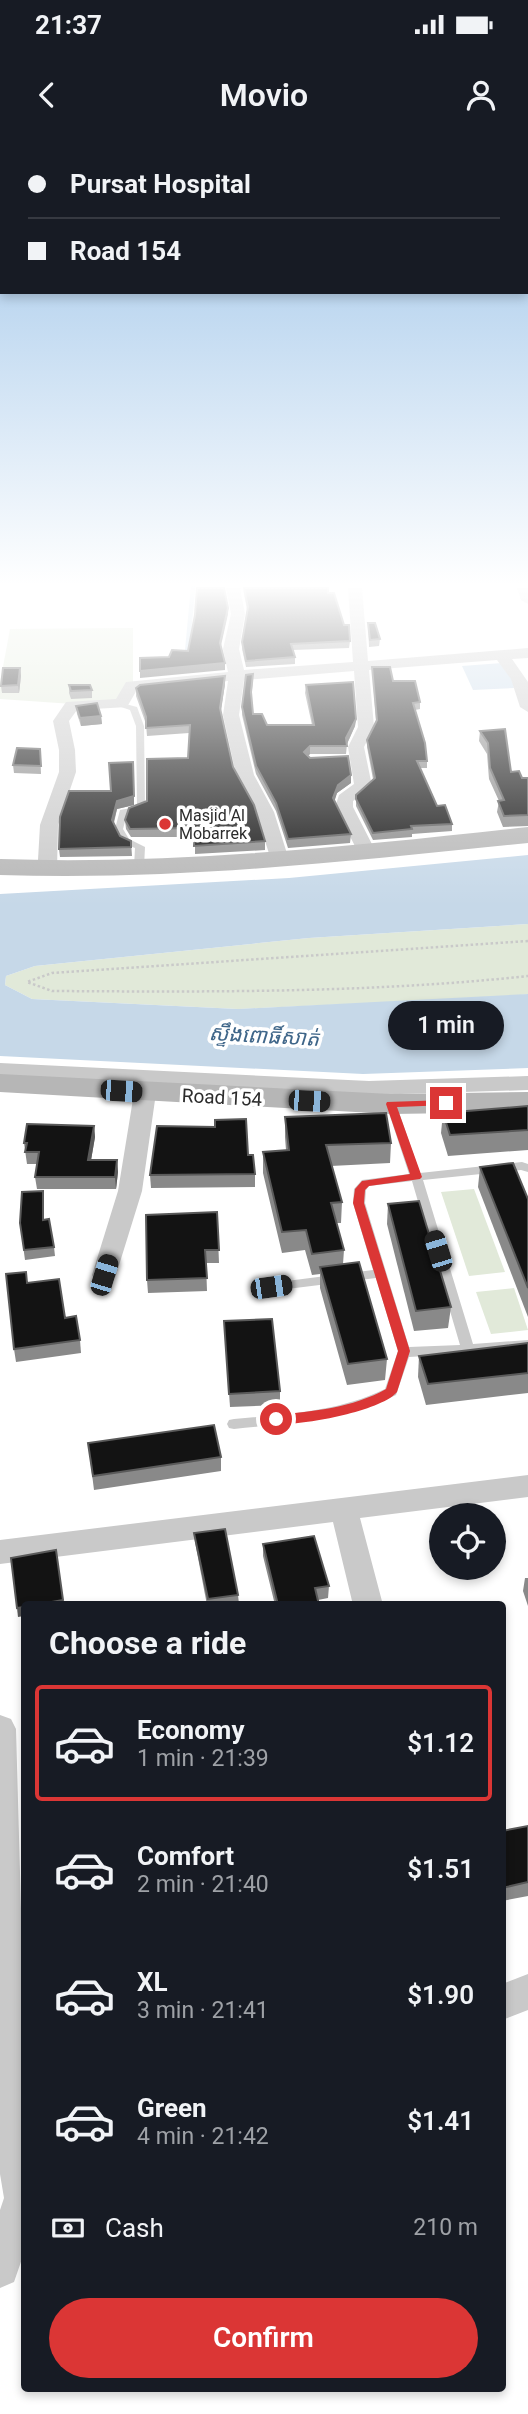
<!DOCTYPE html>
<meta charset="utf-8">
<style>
:root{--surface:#171b24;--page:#20242c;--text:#f1f3f6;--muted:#9ea1a6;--line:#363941;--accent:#db3635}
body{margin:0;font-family:Roboto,"Noto Sans Khmer",sans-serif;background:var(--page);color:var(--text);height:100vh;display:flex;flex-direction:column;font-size:26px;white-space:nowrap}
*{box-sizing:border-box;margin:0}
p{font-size:23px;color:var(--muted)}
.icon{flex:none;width:38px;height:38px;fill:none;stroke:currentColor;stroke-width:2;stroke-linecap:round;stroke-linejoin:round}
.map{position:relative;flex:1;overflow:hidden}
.side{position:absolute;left:21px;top:1461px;width:485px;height:791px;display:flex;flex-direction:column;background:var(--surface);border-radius:7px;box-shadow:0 4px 10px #0003}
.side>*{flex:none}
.guide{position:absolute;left:0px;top:0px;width:528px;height:154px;box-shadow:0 4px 10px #0003;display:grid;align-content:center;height:154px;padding:0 28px;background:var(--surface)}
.fabs{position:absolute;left:429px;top:1363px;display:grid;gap:14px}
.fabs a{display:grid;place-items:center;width:77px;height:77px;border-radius:50%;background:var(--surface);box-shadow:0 4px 10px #0003;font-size:35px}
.end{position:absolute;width:32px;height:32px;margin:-16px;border:9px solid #db3635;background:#fff;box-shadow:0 0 0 4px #fff}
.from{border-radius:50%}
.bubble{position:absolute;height:49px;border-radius:24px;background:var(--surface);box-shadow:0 4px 10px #0003;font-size:23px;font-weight:600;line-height:49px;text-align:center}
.car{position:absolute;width:21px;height:42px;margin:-21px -10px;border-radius:9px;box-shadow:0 0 5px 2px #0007;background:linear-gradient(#222 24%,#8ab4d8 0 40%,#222 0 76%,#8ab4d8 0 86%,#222 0)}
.guide b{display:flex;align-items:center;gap:24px;height:66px;font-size:26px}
.guide b+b{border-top:2px solid var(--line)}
.guide i{width:18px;height:18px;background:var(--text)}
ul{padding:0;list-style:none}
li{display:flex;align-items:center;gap:21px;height:116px;margin:0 14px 10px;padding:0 14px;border:4px solid transparent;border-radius:7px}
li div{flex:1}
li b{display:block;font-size:26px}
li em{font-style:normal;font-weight:600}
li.selected{border-color:var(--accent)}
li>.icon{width:63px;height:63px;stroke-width:1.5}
h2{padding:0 28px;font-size:32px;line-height:84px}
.pay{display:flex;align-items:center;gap:18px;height:77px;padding:0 28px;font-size:26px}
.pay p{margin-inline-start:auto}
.button{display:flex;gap:14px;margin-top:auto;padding:14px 28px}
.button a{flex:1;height:80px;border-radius:42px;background:var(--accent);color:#fff;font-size:28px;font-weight:600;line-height:80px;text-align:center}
.status{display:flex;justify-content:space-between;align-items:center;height:49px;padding:0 35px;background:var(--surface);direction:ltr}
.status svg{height:19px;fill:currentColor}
header{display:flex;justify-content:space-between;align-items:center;height:91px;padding:0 28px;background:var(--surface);font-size:32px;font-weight:600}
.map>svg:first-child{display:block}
</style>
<div class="status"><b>21:37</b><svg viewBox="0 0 49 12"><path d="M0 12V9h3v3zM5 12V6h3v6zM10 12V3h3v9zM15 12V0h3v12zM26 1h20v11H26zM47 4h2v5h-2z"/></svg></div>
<header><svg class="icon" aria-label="back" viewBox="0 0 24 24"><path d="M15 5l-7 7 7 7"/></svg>Movio<svg class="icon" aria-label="person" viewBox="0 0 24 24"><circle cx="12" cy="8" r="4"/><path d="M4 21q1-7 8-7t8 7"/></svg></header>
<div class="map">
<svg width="528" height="2274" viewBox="0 0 528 2274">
<rect width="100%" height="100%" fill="#fff"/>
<g fill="#e1e9d9">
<path d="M133 488V542L116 562 73 564 0 559V543L10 489Z"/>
<path d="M528 784V854L505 857 238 869 32 859 5 845 6 836 35 826 309 798Z"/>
<path d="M474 1049 505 1132 469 1136 441 1052Z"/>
<path d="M514 1148 528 1190 491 1194 476 1152Z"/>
</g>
<g fill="#c6d8e8">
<path d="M502 523 512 536 514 548 473 550 462 526Z"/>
<path d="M528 715V784L309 798 35 826 6 836 5 845 32 859 238 869 528 854V928L363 934 0 916V754L289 738Z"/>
</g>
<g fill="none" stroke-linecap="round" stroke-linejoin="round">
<path stroke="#c6d8e8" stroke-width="4.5" d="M187 513 193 448"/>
<path stroke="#c9c9c9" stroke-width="2.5" stroke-dasharray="2.5 2.5" stroke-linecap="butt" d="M528 801 52 833 27 842 52 851C211 852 370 853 528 836"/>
<g fill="#c9c9c9" fill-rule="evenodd">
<path d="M118 562 137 567 144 586 145 669 127 674 123 689 129 699 145 707 144 727 139 730 134 727 135 708 123 703 115 689 120 670 137 667 136 586 130 570 118 566Z"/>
<path d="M391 961 396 964 420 1033 522 1022 528 1024V1032L521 1030 423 1040 473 1204 528 1200V1210L409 1217 396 1255C344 1280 290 1283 234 1289L229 1288 227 1284 229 1280 234 1279C286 1274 338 1272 385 1249L398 1211 376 1138 271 1151 265 1147 271 1143 373 1130 353 1063 354 1049 362 1040 409 1034 386 964ZM412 1041 460 1205 409 1207 365 1063 366 1050 369 1046Z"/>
</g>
<g fill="#c9c9c9" fill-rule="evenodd">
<path d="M226 448H240L245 474 239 509 244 530 353 522 348 448H362L368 521 528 508V518L512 519 528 542V572L520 567 511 539 497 520 369 530 374 587 364 607 372 646 353 661V667L376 712 367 717 358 712 335 667 339 655 354 644 348 607 358 587 354 531 244 540 239 575 254 635 274 672 289 720 280 725 271 720 256 672 236 635 223 575 228 541 138 548 127 567 77 570 69 581 75 610 76 632 58 685 57 729 48 735 41 733 38 720 40 685 59 632V610L53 581 66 562 116 559 126 542 228 532 223 509 231 474Z"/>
<path d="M517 448H528V464L521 460Z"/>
<path d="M0 923 369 941 528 936V950L369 955 0 935Z"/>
<path d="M145 946 153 948 156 953 142 1051 116 1135 113 1141 104 1143 95 1141 92 1135 118 1051 134 953 137 948Z"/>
<path d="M528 1335V1357L360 1378 383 1465H353L333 1382 0 1424V1400Z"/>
<path d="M0 1575 11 1579 16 1589 24 1877V2113L14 2142 0 2148V2070L4 2058 0 2034Z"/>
<path d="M528 1834V1870L502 1880V1844Z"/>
</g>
<g fill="#b6b6b6" fill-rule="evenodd">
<path d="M528 687V703C352 721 177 741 0 735V719C177 725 352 706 528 687Z"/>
<path d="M0 934 391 954 528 952V972L391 974 0 952Z"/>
</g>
</g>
<g fill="#898989">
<path d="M243 448H328V453L344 485 350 501 349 508 293 510 295 517V524L246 527 242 509V502L247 470Z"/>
<path d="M368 483 380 499 379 506 369 507Z"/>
<path d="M372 527 420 562V569L415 570 427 621V628H420L437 666 452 684V691L412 694V697L373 700 356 666V655L373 639 367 607V600L376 581Z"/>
<path d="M20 528 21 536 19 553H2L1 546Z"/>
<path d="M253 542 251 557 253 574 267 585H312L305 553 306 545 356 579 355 586 347 604 346 614H310L308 616 351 635V643L337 653 334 661 351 694 350 703 288 708 276 671 256 634 242 575V567Z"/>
<path d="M225 544 221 571 233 627 265 701V710L195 714V697H131L126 689 125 680 147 661 188 618 189 593 147 596 146 584 136 556V548Z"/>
<path d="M69 545 92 550V558L71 559 69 553Z"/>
<path d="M76 566 101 576 102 584 81 586 77 574Z"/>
<path d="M480 591 511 632 522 638H528V686L503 687 497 672 499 661 489 639 487 614 479 601Z"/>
<path d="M40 609 41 634 14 633 13 625Z"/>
<path d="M69 651 134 665 117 669 114 683 120 696 131 701 132 716 60 717 59 709Z"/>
<path d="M528 966V1010L448 1016 441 993 443 973Z"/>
<path d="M285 977 391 1003 390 1023 331 1026 342 1062 341 1083H336L344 1110 343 1124 387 1219 385 1240 347 1245 320 1148V1134L312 1135 305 1110 282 1113 263 1033V1012L286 1010 285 997Z"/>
<path d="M94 986 95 997 91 1020H117L118 1032 116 1049H37L35 1037 37 1024H27L24 1003Z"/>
<path d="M480 1027 528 1059V1177L478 1047Z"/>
<path d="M255 1034V1047L151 1048 150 1035Z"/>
<path d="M44 1060V1080L54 1107 55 1116 25 1120 20 1083Z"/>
<path d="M388 1064 451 1167 448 1188 414 1191 387 1084Z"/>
<path d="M217 1072 219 1123H206L207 1151 148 1153 147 1140Z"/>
<path d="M27 1143 65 1178 80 1200 81 1213 16 1222 14 1209Z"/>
<path d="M224 1181 280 1251V1265L230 1267Z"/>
<path d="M528 1203V1253L426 1265 418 1237 419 1216Z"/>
<path d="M88 1303 221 1317V1331L94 1350Z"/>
<path d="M194 1393 238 1455 239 1464 207 1465 195 1402Z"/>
<path d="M263 1404 329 1446 328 1458 318 1460 319 1465H275L263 1416Z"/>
<path d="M525 1438H528V1466L523 1451Z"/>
<path d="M528 1686V1756L502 1761V1691Z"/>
</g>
<g fill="#5a5a5a">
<path d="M228 468V474L220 510V503Z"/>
<path d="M225 523V530L140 538V531Z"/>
<path d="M20 528 21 536 19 553 18 545Z"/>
<path d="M225 536V544L220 576V568Z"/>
<path d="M101 576 102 584 81 586 80 578Z"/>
<path d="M356 579 355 586 346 606V598Z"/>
<path d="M310 606V614L303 620 304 612Z"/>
<path d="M134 630V665L117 669 112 688V680L117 661Z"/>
<path d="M351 635V643L337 653 333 666V658L338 645Z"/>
<path d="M94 986 95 997 89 1032 88 1020Z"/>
<path d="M117 1020 118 1032 116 1049 115 1037Z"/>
<path d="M63 1460 64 1465H35Z"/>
<path d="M24 1467V1476L18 1477 17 1468Z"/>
</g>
<g fill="#131313" stroke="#5a5a5a" stroke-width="2">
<path d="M197 448H224L228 468 220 503 225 523 140 531V518L169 517 172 510 188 511 195 475Z"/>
<path d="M244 448H328V453H334L344 485H349L350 501 291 504 295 517 246 521 242 502 248 467Z"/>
<path d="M368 483H375L380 499 370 500Z"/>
<path d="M372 527H390L393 541H415L420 562 413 563 425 603 427 621H417L437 666 445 665 452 684 411 686 412 689 373 693 356 659V655L375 638 367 600 377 580Z"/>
<path d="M3 528H20L18 545 1 546Z"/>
<path d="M253 534 251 552 253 574H262L267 585H314L306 545 353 542 356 579 346 598 347 606H310L304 612 310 618 348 616 351 635 338 645 333 658 351 694 288 699 276 663 256 626 242 567 246 535Z"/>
<path d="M225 536 220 568 233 627 254 665 265 701 194 706 195 688 130 689 125 680 129 668 147 661V619L188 618 190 585 146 588V577L136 548 140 545Z"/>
<path d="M69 545H90L92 550 71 551Z"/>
<path d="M97 563 101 576 80 578 76 566Z"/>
<path d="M505 589 511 632 519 631 522 638H528V675L504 676 498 661 504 660 490 628 488 603 480 591Z"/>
<path d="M17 608 40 609 41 626 13 625Z"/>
<path d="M133 622 134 656 117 661 112 680 120 696 131 701V707L59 709 60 677 69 651H111L109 623Z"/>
<path d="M528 966V990L450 995 443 973Z"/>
<path d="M386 973 391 1003 326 1005 342 1062 331 1063 344 1110 312 1114 306 1090 282 1092 263 1012 289 1010 285 977Z"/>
<path d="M246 979 248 1015H253L255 1034 150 1035 157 986 215 987V980Z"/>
<path d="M27 984 94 986 88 1020H117L115 1037H35L39 1012H25L27 1003H24Z"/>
<path d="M513 1023 528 1059V1148L480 1027Z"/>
<path d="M43 1051V1080L49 1079 54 1107 24 1110 20 1083 22 1052Z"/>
<path d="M419 1061 451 1167 416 1171 388 1064Z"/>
<path d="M217 1072 219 1110H205L207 1138 147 1140 146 1075Z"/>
<path d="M359 1122 387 1219 348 1224 320 1127Z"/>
<path d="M26 1132 27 1143 59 1139 65 1178 76 1176 80 1200 14 1209 6 1134Z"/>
<path d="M272 1179 280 1251 229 1254 224 1181Z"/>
<path d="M528 1203V1233L428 1244 419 1216Z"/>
<path d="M214 1285 221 1317 93 1336 88 1303Z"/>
<path d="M225 1389 238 1455 208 1459 194 1393Z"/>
<path d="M314 1396 329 1446 315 1448 319 1465H278L263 1404Z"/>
<path d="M56 1410 63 1460 35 1465H24V1467L17 1468 11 1418Z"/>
<path d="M528 1686V1742L502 1748V1691Z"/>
</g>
<linearGradient id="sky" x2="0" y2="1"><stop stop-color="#9ac2e8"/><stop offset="0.58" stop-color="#fff"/><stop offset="1" stop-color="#fff" stop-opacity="0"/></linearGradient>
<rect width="528" height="766" fill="url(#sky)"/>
<path fill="#db3635" d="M446 960 451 963 449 965 397 967 422 1037 420 1039 369 1046 365 1050 364 1063 410 1211 397 1252C382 1271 295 1288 272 1283V1276L276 1275C314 1271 352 1268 386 1249L398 1211 353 1063 355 1049 362 1041 410 1034 386 964 387 962Z"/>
<circle fill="#db3635" stroke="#fff" stroke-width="2.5" cx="165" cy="684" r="7"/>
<g text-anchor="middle" stroke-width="7" stroke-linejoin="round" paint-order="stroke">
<g font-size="16" fill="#2c2c2c" stroke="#fff" text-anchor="start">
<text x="179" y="681">Masjid Al<tspan x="179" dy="18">Mobarrek</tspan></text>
</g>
<g font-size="19" fill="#2c2c2c" stroke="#fff">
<text transform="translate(222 957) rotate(3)" y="7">Road 154</text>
</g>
<g font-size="21" font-style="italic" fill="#3f6689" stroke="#fff">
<text transform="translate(264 896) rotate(3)" y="7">ស្ទឹងពោធិ៍សាត់</text>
</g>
</g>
</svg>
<div class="fabs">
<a><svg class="icon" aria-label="locate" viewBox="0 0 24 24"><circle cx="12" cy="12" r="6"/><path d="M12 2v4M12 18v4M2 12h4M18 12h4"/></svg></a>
</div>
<i class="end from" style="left:276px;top:1279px"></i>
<i class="end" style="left:446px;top:963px"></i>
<div class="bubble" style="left:388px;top:861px;width:116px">1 min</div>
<i class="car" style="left:121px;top:951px;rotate:94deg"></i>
<i class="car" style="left:309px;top:961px;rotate:93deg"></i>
<i class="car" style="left:438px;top:1111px;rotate:343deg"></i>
<i class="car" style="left:104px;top:1135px;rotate:17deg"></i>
<i class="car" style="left:271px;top:1147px;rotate:82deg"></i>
<div class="guide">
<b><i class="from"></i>Pursat Hospital</b>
<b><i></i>Road 154</b>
</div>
<section class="side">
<h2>Choose a ride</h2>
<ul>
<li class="selected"><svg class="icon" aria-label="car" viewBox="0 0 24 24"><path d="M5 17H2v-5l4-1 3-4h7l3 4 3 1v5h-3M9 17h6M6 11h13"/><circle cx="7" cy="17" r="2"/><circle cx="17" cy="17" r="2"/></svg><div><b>Economy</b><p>1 min · 21:39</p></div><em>$1.12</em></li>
<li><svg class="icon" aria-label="car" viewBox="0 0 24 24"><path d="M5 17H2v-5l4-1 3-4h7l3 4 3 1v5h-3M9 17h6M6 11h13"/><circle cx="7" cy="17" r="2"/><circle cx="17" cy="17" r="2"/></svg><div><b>Comfort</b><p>2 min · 21:40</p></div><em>$1.51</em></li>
<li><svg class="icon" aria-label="car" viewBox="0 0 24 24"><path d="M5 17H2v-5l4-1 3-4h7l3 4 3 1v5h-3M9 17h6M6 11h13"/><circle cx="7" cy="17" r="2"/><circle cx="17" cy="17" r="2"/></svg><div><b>XL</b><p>3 min · 21:41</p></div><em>$1.90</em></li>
<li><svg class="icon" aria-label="car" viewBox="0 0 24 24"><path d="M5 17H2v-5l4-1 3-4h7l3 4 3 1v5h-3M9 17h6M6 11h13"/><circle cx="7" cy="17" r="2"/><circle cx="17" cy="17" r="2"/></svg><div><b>Green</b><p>4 min · 21:42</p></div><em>$1.41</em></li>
</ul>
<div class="pay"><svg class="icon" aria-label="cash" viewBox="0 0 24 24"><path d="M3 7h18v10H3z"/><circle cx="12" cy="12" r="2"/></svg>Cash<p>210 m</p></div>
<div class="button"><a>Confirm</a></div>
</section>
</div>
